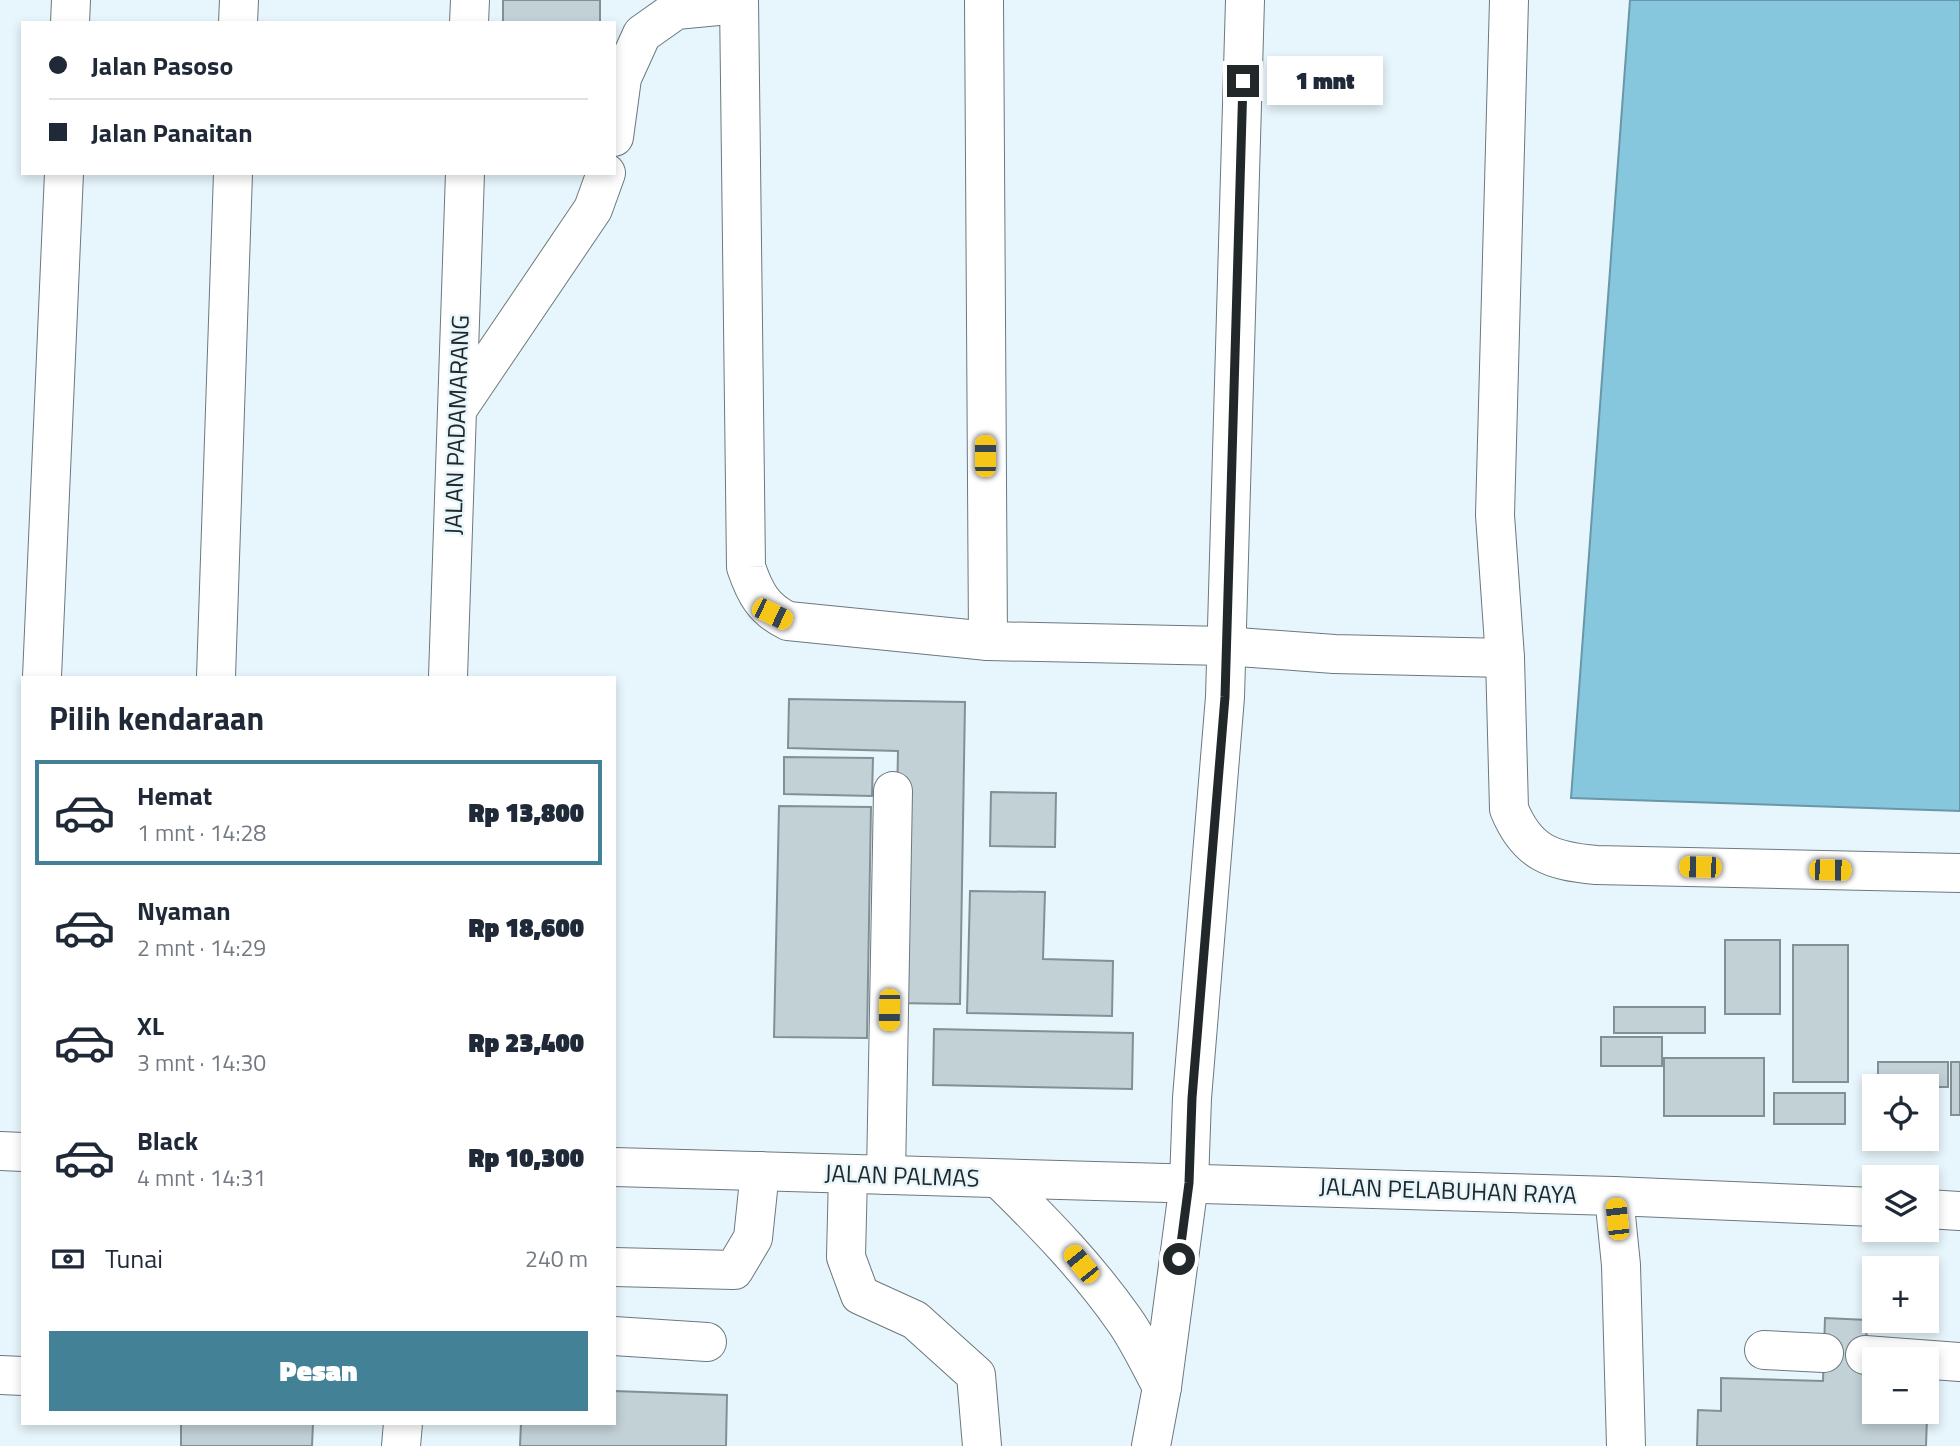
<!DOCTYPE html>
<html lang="id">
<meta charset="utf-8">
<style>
:root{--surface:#fff;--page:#f6f6f7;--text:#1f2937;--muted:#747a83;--line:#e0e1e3;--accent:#438196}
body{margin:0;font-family:"Titillium Web",sans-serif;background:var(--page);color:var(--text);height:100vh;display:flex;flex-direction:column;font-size:26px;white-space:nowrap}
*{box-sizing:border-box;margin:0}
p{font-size:23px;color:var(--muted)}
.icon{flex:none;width:38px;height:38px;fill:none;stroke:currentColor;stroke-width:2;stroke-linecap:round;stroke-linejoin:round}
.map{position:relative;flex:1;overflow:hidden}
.side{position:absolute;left:21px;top:676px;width:595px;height:749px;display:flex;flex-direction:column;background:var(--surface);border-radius:0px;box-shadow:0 4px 10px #0003}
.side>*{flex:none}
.hud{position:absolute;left:21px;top:21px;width:595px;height:154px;border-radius:0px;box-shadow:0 4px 10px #0003;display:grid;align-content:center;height:154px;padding:0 28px;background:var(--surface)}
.buttons{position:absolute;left:1862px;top:1074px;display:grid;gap:14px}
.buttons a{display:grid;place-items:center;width:77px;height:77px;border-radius:0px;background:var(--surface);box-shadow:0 4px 10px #0003;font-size:35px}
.end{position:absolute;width:32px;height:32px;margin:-16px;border:9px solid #22282a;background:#fff;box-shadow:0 0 0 4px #fff}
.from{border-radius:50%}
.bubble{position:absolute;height:49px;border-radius:0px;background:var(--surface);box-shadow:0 4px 10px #0003;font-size:23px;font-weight:800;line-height:49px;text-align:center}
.car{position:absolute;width:21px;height:42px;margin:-21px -10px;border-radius:9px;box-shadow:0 0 5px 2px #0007;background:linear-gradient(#f5c518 24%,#345 0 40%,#f5c518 0 76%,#345 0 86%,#f5c518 0)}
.hud b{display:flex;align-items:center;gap:24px;height:66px;font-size:26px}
.hud b+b{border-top:2px solid var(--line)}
.hud i{width:18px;height:18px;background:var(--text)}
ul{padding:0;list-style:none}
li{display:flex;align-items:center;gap:21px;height:105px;margin:0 14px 10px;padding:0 14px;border:4px solid transparent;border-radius:0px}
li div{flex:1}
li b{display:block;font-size:26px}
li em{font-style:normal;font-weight:800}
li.current{border-color:var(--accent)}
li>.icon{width:63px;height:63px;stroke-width:1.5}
h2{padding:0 28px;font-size:32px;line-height:84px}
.pay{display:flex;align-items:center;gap:18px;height:77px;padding:0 28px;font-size:26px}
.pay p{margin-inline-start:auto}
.action{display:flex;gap:14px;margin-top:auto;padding:14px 28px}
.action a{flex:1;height:80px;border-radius:0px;background:var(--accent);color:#fff;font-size:28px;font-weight:800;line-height:80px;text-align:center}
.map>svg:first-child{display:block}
</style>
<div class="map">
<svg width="1960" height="1446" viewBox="0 0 1960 1446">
<rect width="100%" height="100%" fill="#e7f6fc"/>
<path fill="#86c7de" stroke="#6897a8" stroke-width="2" d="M1630 0H1960V811L1571 798Z"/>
<g fill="#c2d1d6" stroke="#829096" stroke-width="2">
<rect x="503" y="0" width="97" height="23"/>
<path d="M789 699 965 702 960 1004 893 1003 898 751 788 748Z"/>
<path d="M784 757 873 758 872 796 784 794Z"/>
<path d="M991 792 1056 793 1055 847 990 846Z"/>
<path d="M779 806 871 807 867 1038 774 1037Z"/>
<path d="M970 891 1045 892 1043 959 1113 961 1112 1016 967 1013Z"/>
<rect x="1725" y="940" width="55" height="74"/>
<rect x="1793" y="945" width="55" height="137"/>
<rect x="1614" y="1007" width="91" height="26"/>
<path d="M934 1029 1133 1033 1132 1089 933 1085Z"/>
<rect x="1601" y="1037" width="61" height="29"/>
<rect x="1664" y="1058" width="100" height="58"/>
<rect x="1878" y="1062" width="70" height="25"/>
<rect x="1951" y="1062" width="9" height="53"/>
<rect x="1774" y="1093" width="71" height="31"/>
<path d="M1825 1318 1867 1320 1865 1383H1874V1412H1918V1417H1927L1926 1446H1697L1698 1410 1721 1411V1378L1823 1381Z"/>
<path d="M614 1391 727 1395 726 1446H520L521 1423H614Z"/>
<path d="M181 1423H313L312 1446H181Z"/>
</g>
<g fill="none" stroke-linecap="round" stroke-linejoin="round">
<defs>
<g id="minor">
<path d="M739 0 746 567C755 593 763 609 788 621L988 641 984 0"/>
<path d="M70 23 71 0"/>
<path d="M238 23 239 0"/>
<path d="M469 23 470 0"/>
<path d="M614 137 622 78 642 34 676 10 739 4"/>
<path d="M459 407 593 209 606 173"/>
<path d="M988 641 1225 646 1334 654 1505 658 1495 515 1509 0"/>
<path d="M1505 658 1509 809C1527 853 1551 861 1596 865L1960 873"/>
<path d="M42 677 64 173"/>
<path d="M216 677 233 173"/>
<path d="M448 677 465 173"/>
<path d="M0 1151 23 1152"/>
<path d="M614 1167 1614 1196 1874 1207"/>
<path d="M848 1174 846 1257 860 1295 915 1320 976 1375 982 1446"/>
<path d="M886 1175 893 791"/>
<path d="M999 1179C1045 1224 1088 1268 1125 1321 1139 1341 1150 1365 1162 1387"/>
<path d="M1614 1196 1621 1265 1626 1446"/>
<path d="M1927 1209 1960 1211"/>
<path d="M614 1267 734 1270 753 1238 760 1171"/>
<path d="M614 1336 707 1342"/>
<path d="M1764 1350 1824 1353"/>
<path d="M1865 1355 1960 1362"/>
<path d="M0 1375 23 1376"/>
<path d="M401 1446 403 1423"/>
<path d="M1151 1446 1162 1387 1189 1183 1192 1098 1225 697 1245 0"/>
</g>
</defs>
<use href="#minor" stroke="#6b797e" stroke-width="40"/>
<use href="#minor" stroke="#fff" stroke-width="38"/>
</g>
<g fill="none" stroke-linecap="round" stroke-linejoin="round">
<path stroke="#22282a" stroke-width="9" d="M1179 1259 1189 1183 1192 1098 1225 697 1243 81"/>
</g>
<g text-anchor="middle" stroke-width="5" stroke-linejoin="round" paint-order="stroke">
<g font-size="24" fill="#22282a" stroke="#e7f6fc">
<text transform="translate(457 425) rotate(-88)" y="8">JALAN PADAMARANG</text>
<text transform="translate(902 1176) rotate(2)" y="8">JALAN PALMAS</text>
<text transform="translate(1448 1191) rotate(2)" y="8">JALAN PELABUHAN RAYA</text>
</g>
</g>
</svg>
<div class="buttons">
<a><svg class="icon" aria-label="locate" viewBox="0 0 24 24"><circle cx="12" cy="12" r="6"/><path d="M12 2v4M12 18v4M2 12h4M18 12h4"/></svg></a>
<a><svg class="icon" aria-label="layers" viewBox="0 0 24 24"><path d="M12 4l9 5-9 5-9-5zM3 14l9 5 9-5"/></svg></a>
<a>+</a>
<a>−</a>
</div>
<i class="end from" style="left:1179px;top:1259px"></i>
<i class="end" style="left:1243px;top:81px"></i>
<div class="bubble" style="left:1267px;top:56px;width:116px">1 mnt</div>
<i class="car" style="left:985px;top:456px;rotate:0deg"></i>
<i class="car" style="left:772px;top:614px;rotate:116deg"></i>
<i class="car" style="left:1700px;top:867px;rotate:271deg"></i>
<i class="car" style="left:1830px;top:870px;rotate:91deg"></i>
<i class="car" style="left:889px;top:1010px;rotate:181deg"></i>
<i class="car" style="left:1617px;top:1219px;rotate:354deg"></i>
<i class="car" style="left:1081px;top:1264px;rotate:321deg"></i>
<div class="hud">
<b><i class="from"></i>Jalan Pasoso</b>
<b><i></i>Jalan Panaitan</b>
</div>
<section class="side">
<h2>Pilih kendaraan</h2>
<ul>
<li class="current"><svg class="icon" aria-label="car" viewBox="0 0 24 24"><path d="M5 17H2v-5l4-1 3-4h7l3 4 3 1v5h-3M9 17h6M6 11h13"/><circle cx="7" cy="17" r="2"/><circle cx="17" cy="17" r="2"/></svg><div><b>Hemat</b><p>1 mnt · 14:28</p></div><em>Rp 13,800</em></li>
<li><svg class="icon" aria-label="car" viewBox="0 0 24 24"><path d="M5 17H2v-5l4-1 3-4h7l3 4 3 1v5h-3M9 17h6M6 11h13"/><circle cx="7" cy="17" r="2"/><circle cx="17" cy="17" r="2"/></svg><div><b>Nyaman</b><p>2 mnt · 14:29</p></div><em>Rp 18,600</em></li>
<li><svg class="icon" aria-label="car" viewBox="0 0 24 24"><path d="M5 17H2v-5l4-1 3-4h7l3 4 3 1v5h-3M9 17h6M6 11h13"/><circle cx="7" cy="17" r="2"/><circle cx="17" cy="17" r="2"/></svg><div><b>XL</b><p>3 mnt · 14:30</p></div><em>Rp 23,400</em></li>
<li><svg class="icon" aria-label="car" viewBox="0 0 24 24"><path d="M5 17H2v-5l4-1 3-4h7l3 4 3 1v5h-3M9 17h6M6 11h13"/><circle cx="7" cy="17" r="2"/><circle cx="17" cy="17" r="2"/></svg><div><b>Black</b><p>4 mnt · 14:31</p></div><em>Rp 10,300</em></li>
</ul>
<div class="pay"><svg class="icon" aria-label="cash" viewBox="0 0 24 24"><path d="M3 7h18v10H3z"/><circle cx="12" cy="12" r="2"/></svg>Tunai<p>240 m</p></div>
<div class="action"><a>Pesan</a></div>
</section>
</div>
